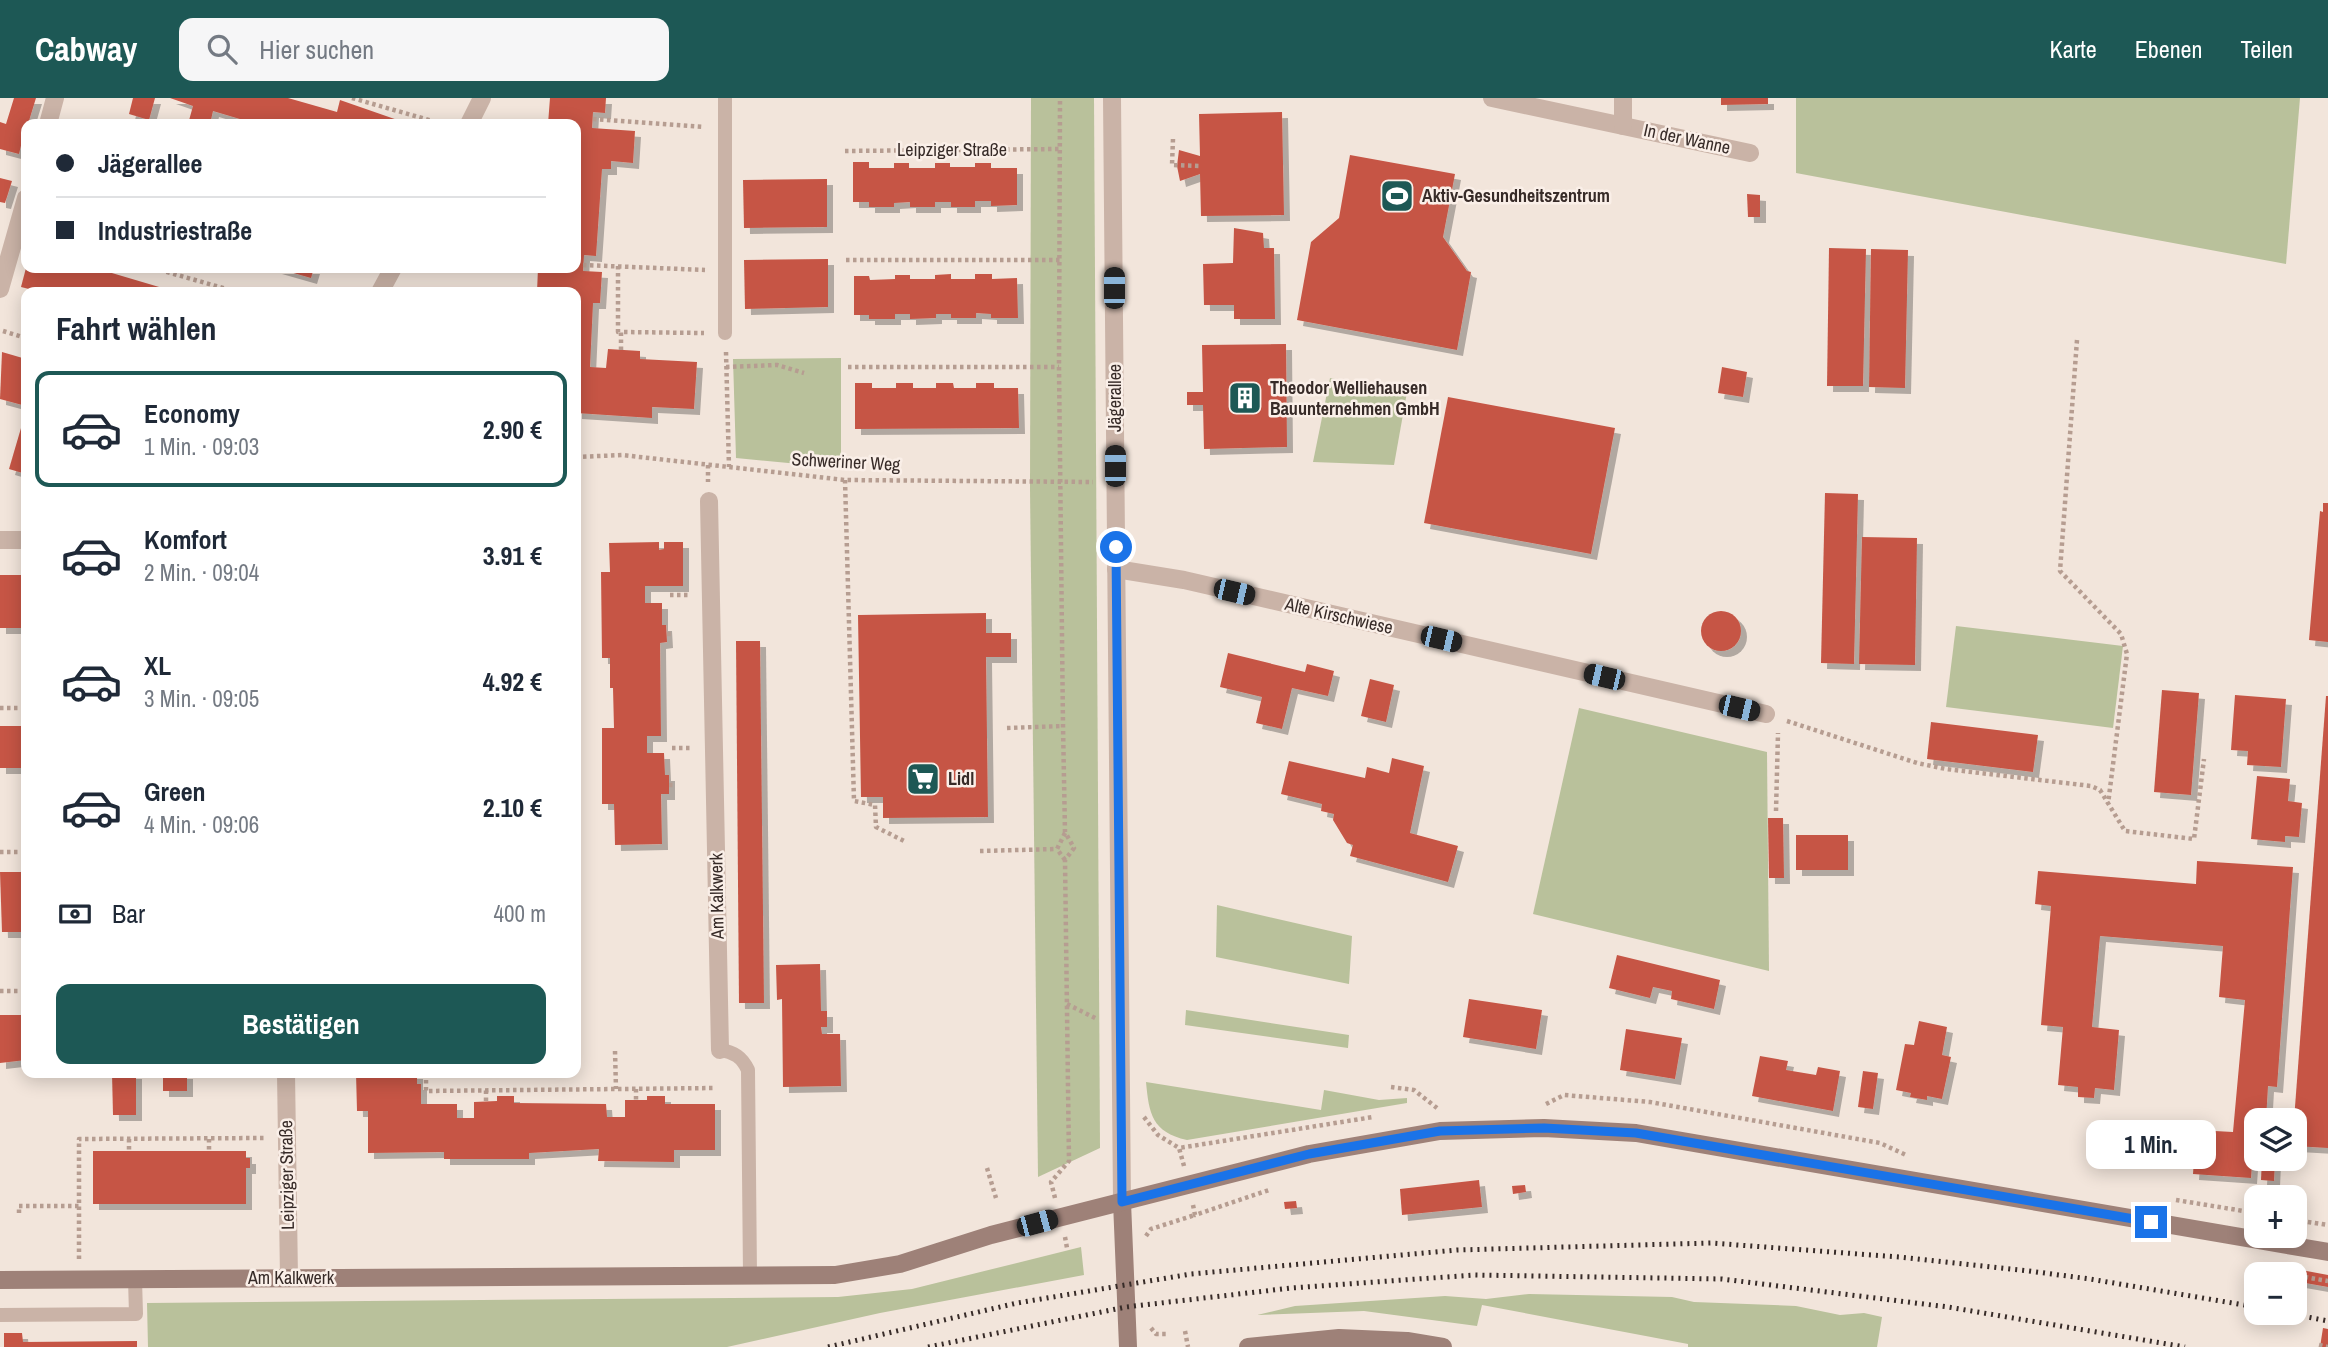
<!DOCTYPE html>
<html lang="de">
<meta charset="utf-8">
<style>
:root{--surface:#fff;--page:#f6f6f7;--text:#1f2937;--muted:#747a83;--line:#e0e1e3;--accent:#1d5855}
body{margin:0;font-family:"Archivo Narrow",sans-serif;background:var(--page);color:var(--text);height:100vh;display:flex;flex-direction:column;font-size:26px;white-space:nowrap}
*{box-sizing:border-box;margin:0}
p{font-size:23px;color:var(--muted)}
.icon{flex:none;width:38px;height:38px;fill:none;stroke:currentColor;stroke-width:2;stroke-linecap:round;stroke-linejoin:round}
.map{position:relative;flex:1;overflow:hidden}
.side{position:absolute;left:21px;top:189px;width:560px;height:791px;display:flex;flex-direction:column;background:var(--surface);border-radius:14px;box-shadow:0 4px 18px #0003}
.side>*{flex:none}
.hud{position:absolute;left:21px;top:21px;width:560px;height:154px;border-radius:14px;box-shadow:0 4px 18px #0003;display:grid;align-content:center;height:154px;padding:0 35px;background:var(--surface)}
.controls{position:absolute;left:2244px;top:1010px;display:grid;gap:14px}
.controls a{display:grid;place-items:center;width:63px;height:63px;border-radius:14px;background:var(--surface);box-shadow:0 4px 18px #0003;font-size:35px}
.end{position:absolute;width:32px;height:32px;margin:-16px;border:9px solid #1a73e8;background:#fff;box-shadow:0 0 0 4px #fff}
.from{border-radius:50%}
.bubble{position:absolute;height:49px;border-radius:14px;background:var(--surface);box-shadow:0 4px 18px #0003;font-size:23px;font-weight:800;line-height:49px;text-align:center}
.car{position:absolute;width:21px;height:42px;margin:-21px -10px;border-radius:9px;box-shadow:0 0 5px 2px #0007;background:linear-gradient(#222 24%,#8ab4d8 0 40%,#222 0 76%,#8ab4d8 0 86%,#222 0)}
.hud b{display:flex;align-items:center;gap:24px;height:66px;font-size:26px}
.hud b+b{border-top:2px solid var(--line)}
.hud i{width:18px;height:18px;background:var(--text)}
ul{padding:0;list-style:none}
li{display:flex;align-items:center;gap:21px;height:116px;margin:0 14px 10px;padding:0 21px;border:4px solid transparent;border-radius:14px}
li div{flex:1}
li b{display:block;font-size:26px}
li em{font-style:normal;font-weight:800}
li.on{border-color:var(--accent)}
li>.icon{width:63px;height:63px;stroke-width:1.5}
h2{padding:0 35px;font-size:32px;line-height:84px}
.pay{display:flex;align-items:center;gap:18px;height:77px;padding:0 35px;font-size:26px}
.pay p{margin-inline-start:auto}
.primary-button{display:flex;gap:14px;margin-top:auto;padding:14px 35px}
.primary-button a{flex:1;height:80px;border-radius:14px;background:var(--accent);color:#fff;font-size:28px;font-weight:800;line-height:80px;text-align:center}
header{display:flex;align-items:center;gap:42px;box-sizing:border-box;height:98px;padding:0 35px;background:var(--accent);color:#fff}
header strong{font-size:33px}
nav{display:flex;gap:38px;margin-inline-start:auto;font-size:24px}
.search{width:490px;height:63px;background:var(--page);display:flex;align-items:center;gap:18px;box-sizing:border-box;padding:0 24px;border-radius:14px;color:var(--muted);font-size:26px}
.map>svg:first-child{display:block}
</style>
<header>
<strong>Cabway</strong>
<div class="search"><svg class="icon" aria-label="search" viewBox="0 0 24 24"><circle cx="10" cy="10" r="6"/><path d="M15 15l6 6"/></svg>Hier suchen</div>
<nav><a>Karte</a><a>Ebenen</a><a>Teilen</a></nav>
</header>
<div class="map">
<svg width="2328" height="1249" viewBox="0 0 2328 1249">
<defs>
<filter id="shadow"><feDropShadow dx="6" dy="6" stdDeviation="0" flood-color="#0004"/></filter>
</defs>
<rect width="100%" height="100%" fill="#f2e5db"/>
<g fill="#b9c19b">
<path d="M1031 0H1094L1100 1050 1038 1079 1030 391Z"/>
<path d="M1796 0H2300L2286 166 1796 75Z"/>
<path d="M841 260V370L736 360 733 261Z"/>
<path d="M1330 280 1407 294 1394 367 1313 364Z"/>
<path d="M1956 528 2123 548 2113 630 1946 609Z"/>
<path d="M1579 610 1767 654 1769 873 1533 816Z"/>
<path d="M1217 807 1352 838 1349 886 1216 859Z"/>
<path d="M1186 912 1349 937 1348 950 1185 927Z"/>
<path d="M1146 984 1321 1012 1324 992 1379 1002 1407 1000V1005L1187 1042C1152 1034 1149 1016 1146 984Z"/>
<path d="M1081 1149 1084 1177 880 1215 727 1249H148L147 1205 838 1199 912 1191Z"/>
<path d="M1529 1196 1672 1199 1694 1204 1796 1208 1840 1217 1864 1215 1882 1219 1877 1249H1688V1246L1482 1207 1477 1228 1364 1213 1257 1217 1295 1208 1445 1198 1486 1201Z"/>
</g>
<g fill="#c65545" filter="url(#shadow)">
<path d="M14 0H36L28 26H26L19 56 0 51V24L6 26Z"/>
<path d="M133 0H155L149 22 129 16Z"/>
<path d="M170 0H288L337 14 340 2 409 26H343L334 24 333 26H249L250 24 213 13 210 26H188L193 8Z"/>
<path d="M550 0H606L605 15 593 14 592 30 635 33 633 65 611 63V71H602L596 158 584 157 583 173 602 174 600 205H593L590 269 606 270 608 251 640 253V261L697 264 694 311 652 309V320L576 315V194H537L538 170H576V26H548Z"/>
<path d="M1721 0H1768V6L1721 7Z"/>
<path d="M1282 14 1284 117 1201 118 1200 76 1180 83 1177 68 1179 52 1200 58 1199 16Z"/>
<path d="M1350 57 1455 76 1443 139 1467 173 1471 174 1457 252 1297 222 1311 144 1339 120Z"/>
<path d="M853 64H869V70H894V65H909V70H935V65H950V69H975V65H991V70H1017V107L991 108V103H975V109H951V104H935V109H910V104L894 105V109H869V104H853Z"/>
<path d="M0 80 12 83 5 105 0 104Z"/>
<path d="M827 81V129L744 130 743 82Z"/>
<path d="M1747 96 1760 97V119H1748Z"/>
<path d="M1234 130 1263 135 1264 150H1274L1275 221H1234V207H1204L1203 166 1233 165Z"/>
<path d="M1829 150 1866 151 1863 288H1827Z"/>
<path d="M1871 151 1908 152 1905 290 1869 289Z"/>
<path d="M828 161V209L745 211 744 162Z"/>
<path d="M26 170H95L176 194H41L21 189Z"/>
<path d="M276 170H314L311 180Z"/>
<path d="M951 176V181H975V176H992V181L1017 180 1018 220H991V216L976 215V220H951V216H936V220L910 221V216H895V221H869V217H854V178H869L870 182 895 181V177H910V181H935V177Z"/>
<path d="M1286 246 1287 349 1204 351 1203 307H1187V294H1203L1202 247Z"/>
<path d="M2 254 26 261V308L0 301Z"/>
<path d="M1722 269 1747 274 1743 299 1718 295Z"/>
<path d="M855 285H872V290H896V285H913V290H936V285H953L954 290H976V285H994V290H1018L1019 330 855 331Z"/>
<path d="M1448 299 1615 330 1591 456 1424 425Z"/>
<path d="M26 313V376L9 371Z"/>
<path d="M1825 395 1858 396 1854 566 1821 565Z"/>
<path d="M2323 405H2328V544L2309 542 2320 413 2323 414Z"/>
<path d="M1862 439 1917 440 1915 567 1859 566Z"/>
<path d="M659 444V452L664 451V444H683V488H645V505H662V527H666L667 544 660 545 661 638H647V655H664L665 677H669V696H661L662 746 615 747 614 706H602V630H614L613 590H610V560H602L601 474H610L609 445Z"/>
<rect x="0" y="477" width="26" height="53"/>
<circle cx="1721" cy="533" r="20"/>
<path d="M986 515V535H1011V559H986L988 719 883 720V699H861L858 517Z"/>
<path d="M736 543H760L764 905H739Z"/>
<path d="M1228 555 1305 574 1307 566 1334 573 1328 598 1292 590 1282 631 1256 625 1262 599 1220 589Z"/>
<path d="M1370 581 1394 587 1386 624 1361 618Z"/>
<path d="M2162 592 2199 595 2191 697 2154 694Z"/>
<path d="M2235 597 2286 601 2281 669 2247 667 2248 653 2231 652Z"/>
<path d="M2326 598H2328V1050L2294 1048V1022Z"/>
<path d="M1931 624 2038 637 2033 674 1927 661Z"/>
<rect x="0" y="628" width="26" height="42"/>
<path d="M1392 660 1424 668 1410 735 1458 748 1448 784 1350 758 1353 747 1347 745 1333 722 1334 716 1321 713 1322 706 1281 696 1289 663 1365 680 1367 669 1389 675Z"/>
<path d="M2257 678 2290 681 2288 703 2302 705 2299 739 2285 738V744L2251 741Z"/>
<path d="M1768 720H1783L1784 780H1769Z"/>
<rect x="1796" y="737" width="52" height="35"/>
<path d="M2197 763 2293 769 2277 989 2268 988 2266 1022H2256V1052H2253L2251 1080 2193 1076 2196 1032 2233 1034 2245 902 2219 899 2223 848 2100 838 2092 929 2119 932 2114 992 2095 990 2094 1000 2078 999V989L2058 987 2063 929 2041 927 2051 808 2035 806 2038 773 2196 786Z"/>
<path d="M0 774H26V834H2Z"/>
<path d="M1617 857 1720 882 1714 911 1671 901 1672 893 1653 889 1650 900 1609 890Z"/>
<path d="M820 866 821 913H827V929H821L822 936H840L841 988 783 989 782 901 777 902 776 867Z"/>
<path d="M1469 901 1542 912 1536 951 1463 939Z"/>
<path d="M0 917H26V962L0 965Z"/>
<path d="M1919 923 1947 929 1942 957 1951 959 1942 1001 1927 998V1002L1910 999 1911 995 1896 992 1905 946 1914 947Z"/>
<path d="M1626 931 1682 940 1675 981 1620 972Z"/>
<path d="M1760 958 1788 963 1786 972 1816 977 1818 969 1840 973 1833 1013 1752 998Z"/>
<path d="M1863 973 1878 975 1873 1011 1858 1009Z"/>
<path d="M112 975H136V1017H113Z"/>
<rect x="163" y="975" width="24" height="18"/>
<path d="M356 975H417V986H421V1006H457V1020H474V1004L497 1003V998H514V1005L606 1006 607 1019H625V1002H647V998H665V1006H715V1052H674V1064L598 1063 599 1051 529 1055V1061H444V1054L368 1055V1013H357Z"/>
<path d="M93 1053H246V1060H250V1070H246V1106H93Z"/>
<path d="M2262 1060 2275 1061 2274 1083 2261 1082Z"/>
<path d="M1479 1082 1482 1109 1402 1117 1400 1091Z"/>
<path d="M1525 1087 1526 1094 1513 1096 1512 1088Z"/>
<path d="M1296 1103 1297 1110 1285 1111 1284 1104Z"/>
<path d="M2296 1171 2328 1177V1189L2294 1183Z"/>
<path d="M2323 1230 2328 1231V1249H2320Z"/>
<path d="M4 1235H22L23 1244 137 1243V1249H4Z"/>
</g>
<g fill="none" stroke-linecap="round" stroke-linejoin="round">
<g stroke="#b69d91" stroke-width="4.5" stroke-dasharray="3.5 3.5" stroke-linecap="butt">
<path d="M352 0 443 26"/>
<path d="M593 21 704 29"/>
<path d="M1173 41 1172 67 1200 68"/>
<path d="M845 53 1059 51"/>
<path d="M846 162H1060"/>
<path d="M583 167 705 172"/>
<path d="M618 168V234H621"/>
<path d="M153 170 237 194"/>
<path d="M3 233 26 240"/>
<path d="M2077 242 2060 473 2121 536 2127 556 2108 706"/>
<path d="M621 252V234L704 235"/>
<path d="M726 254 729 369"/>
<path d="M726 269 777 267 804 275"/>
<path d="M848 269H1059"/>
<path d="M576 359 622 357 845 382 1093 384"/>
<path d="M708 367V384"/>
<path d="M845 382 854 703 875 707 876 729 906 744"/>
<path d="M670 497H690"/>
<path d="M667 536H671"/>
<path d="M0 610H26"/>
<path d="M1787 623 1917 665 1946 671 2091 688 2100 692 2125 733 2194 741 2204 661"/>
<path d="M1007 630 1063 628"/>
<path d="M672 650H692"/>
<path d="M669 687H673"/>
<path d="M1776 713 1778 635"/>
<path d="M1065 735 1057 751 1065 762"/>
<path d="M980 753 1057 751"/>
<path d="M0 754H26"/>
<path d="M0 893H26"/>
<path d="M1067 906 1097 921"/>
<path d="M615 953 616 991"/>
<path d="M426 975V993L714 990"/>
<path d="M1391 989 1414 992 1437 1010"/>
<path d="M636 991V1002"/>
<path d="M486 1003V992"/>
<path d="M1546 1006 1564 997 1650 1004 1880 1045 1906 1057"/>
<path d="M1144 1019 1158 1037 1179 1050"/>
<path d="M129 1041V1052"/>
<path d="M209 1041V1054"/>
<path d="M1184 1068 1179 1050 1373 1019"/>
<path d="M987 1070 996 1100"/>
<path d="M1055 1100 1051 1084 1069 1063 1065 762 1074 750 1065 734 1063 628 1059 269 1060 0"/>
<path d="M2176 1102 2256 1115"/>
<path d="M1193 1107 1195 1117 1269 1092"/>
<path d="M19 1115V1108H79"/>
<path d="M2294 1122 2328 1127"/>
<path d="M1146 1138 1151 1131 1195 1117"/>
<path d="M1065 1139 1067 1150"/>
<path d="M79 1161V1041L264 1040"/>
<path d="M2301 1170 2299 1178 2328 1183"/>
<path d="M1151 1230 1156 1236H1168"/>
<path d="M1185 1233 1188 1249"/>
<path d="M2319 1247 2328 1249"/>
</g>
<g stroke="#cab3a7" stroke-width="14">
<path d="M725 0V235"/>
<path d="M720 952C734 954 742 959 748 972L750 1177"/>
<path d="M0 1217 136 1216 135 1181"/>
</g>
<g stroke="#cab3a7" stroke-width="18">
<path d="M1112 0 1122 1104"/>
<path d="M1492 0 1750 55"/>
<path d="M1623 0V28"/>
<path d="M48 26 55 0"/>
<path d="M469 26 482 0"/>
<path d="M0 191 26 100"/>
<path d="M380 194 393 170"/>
<path d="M709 403 720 952"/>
<path d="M0 442H26"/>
<path d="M1116 471 1184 482 1766 616"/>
<path d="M286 975 289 1180"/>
</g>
<g stroke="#9e8178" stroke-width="18">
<path d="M1122 1104 1128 1249"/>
<path d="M0 1182 835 1177 900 1166 991 1137 1309 1056 1440 1033 1544 1030 1636 1035 2328 1154"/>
<path d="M1248 1249 1339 1240 1407 1243 1443 1249"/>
</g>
<g stroke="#372b28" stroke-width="5" stroke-dasharray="2 5" stroke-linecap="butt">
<path d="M2282 1214 2328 1223"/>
<path d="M828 1249 1017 1205 1191 1176 1457 1152 1711 1145 1899 1159 2029 1173 2090 1181 2256 1209"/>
<path d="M928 1249 1126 1209 1291 1190 1474 1177 1722 1181 1948 1209 2185 1249"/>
</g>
</g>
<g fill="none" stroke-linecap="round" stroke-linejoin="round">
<path stroke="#1a73e8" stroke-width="9" d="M1116 449 1122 1104 1309 1056 1440 1033 1544 1030 1636 1035 2151 1124"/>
</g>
<defs>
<symbol id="stadium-square" viewBox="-11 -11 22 22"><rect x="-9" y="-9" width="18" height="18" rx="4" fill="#1d5855" stroke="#faefe8"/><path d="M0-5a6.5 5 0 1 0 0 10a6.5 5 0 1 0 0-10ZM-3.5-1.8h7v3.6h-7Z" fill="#fff"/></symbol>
<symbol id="building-square" viewBox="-11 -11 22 22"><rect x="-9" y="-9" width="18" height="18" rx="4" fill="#1d5855" stroke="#faefe8"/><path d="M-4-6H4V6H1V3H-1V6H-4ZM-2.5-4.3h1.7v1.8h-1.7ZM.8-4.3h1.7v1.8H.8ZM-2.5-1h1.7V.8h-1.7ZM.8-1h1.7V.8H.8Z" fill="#fff"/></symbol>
<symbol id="supermarket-square" viewBox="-11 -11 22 22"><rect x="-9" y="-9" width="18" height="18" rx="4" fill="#1d5855" stroke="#faefe8"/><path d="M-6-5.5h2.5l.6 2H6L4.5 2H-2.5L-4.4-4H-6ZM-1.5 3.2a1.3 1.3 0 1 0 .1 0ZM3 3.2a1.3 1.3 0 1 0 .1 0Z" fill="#fff"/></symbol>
</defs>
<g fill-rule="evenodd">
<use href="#stadium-square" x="1378" y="79" width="38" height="38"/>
<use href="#building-square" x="1226" y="281" width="38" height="38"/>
<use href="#supermarket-square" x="904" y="662" width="38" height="38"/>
</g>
<g text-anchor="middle" stroke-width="5" stroke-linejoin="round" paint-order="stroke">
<g font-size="18" fill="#372b28" stroke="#faefe8">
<text transform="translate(1687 41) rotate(12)" y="6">In der Wanne</text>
<text x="952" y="58">Leipziger Straße</text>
<text transform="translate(1115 300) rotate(-90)" y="6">Jägerallee</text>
<text transform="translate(846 364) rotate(3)" y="6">Schweriner Weg</text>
<text transform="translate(1339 518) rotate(13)" y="6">Alte Kirschwiese</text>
<text transform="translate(717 798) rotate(-91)" y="6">Am Kalkwerk</text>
<text transform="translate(287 1077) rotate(-91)" y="6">Leipziger Straße</text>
<text x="291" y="1186">Am Kalkwerk</text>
</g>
<g font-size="18" font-weight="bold" fill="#372b28" stroke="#faefe8" text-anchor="start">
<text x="1422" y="104">Aktiv-Gesundheitszentrum</text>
<text x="1270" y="296">Theodor Welliehausen<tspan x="1270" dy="21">Bauunternehmen GmbH</tspan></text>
<text x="948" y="687">Lidl</text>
</g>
</g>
</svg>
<div class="controls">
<a><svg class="icon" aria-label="layers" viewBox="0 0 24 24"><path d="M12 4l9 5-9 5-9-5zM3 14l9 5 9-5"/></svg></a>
<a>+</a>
<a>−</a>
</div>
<i class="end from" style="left:1116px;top:449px"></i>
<i class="end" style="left:2151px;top:1124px"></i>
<div class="bubble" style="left:2086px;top:1022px;width:130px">1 Min.</div>
<i class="car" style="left:1114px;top:190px;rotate:0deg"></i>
<i class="car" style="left:1115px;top:368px;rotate:0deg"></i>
<i class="car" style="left:1234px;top:494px;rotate:103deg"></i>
<i class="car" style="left:1441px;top:541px;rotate:103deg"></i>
<i class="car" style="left:1604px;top:579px;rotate:283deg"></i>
<i class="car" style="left:1739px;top:610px;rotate:103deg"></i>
<i class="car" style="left:1037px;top:1125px;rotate:75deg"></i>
<div class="hud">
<b><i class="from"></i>Jägerallee</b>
<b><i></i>Industriestraße</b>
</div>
<section class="side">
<h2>Fahrt wählen</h2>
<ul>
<li class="on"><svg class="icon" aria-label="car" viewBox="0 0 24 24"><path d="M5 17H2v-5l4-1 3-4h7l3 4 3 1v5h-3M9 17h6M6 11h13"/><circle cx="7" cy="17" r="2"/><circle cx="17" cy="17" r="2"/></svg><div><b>Economy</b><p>1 Min. · 09:03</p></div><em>2.90 €</em></li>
<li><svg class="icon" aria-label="car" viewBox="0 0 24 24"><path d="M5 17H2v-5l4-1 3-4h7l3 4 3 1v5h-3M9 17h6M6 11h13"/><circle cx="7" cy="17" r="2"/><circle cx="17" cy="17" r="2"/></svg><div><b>Komfort</b><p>2 Min. · 09:04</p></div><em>3.91 €</em></li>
<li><svg class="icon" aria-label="car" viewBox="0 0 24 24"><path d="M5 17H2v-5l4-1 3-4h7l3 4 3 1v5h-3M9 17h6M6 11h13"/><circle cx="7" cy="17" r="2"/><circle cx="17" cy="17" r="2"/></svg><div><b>XL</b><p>3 Min. · 09:05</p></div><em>4.92 €</em></li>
<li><svg class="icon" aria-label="car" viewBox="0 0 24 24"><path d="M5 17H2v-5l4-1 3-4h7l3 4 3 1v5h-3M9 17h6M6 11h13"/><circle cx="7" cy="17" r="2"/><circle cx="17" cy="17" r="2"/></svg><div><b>Green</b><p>4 Min. · 09:06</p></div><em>2.10 €</em></li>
</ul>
<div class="pay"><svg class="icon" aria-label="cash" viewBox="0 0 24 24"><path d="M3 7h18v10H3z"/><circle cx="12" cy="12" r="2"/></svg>Bar<p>400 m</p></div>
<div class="primary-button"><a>Bestätigen</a></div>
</section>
</div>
